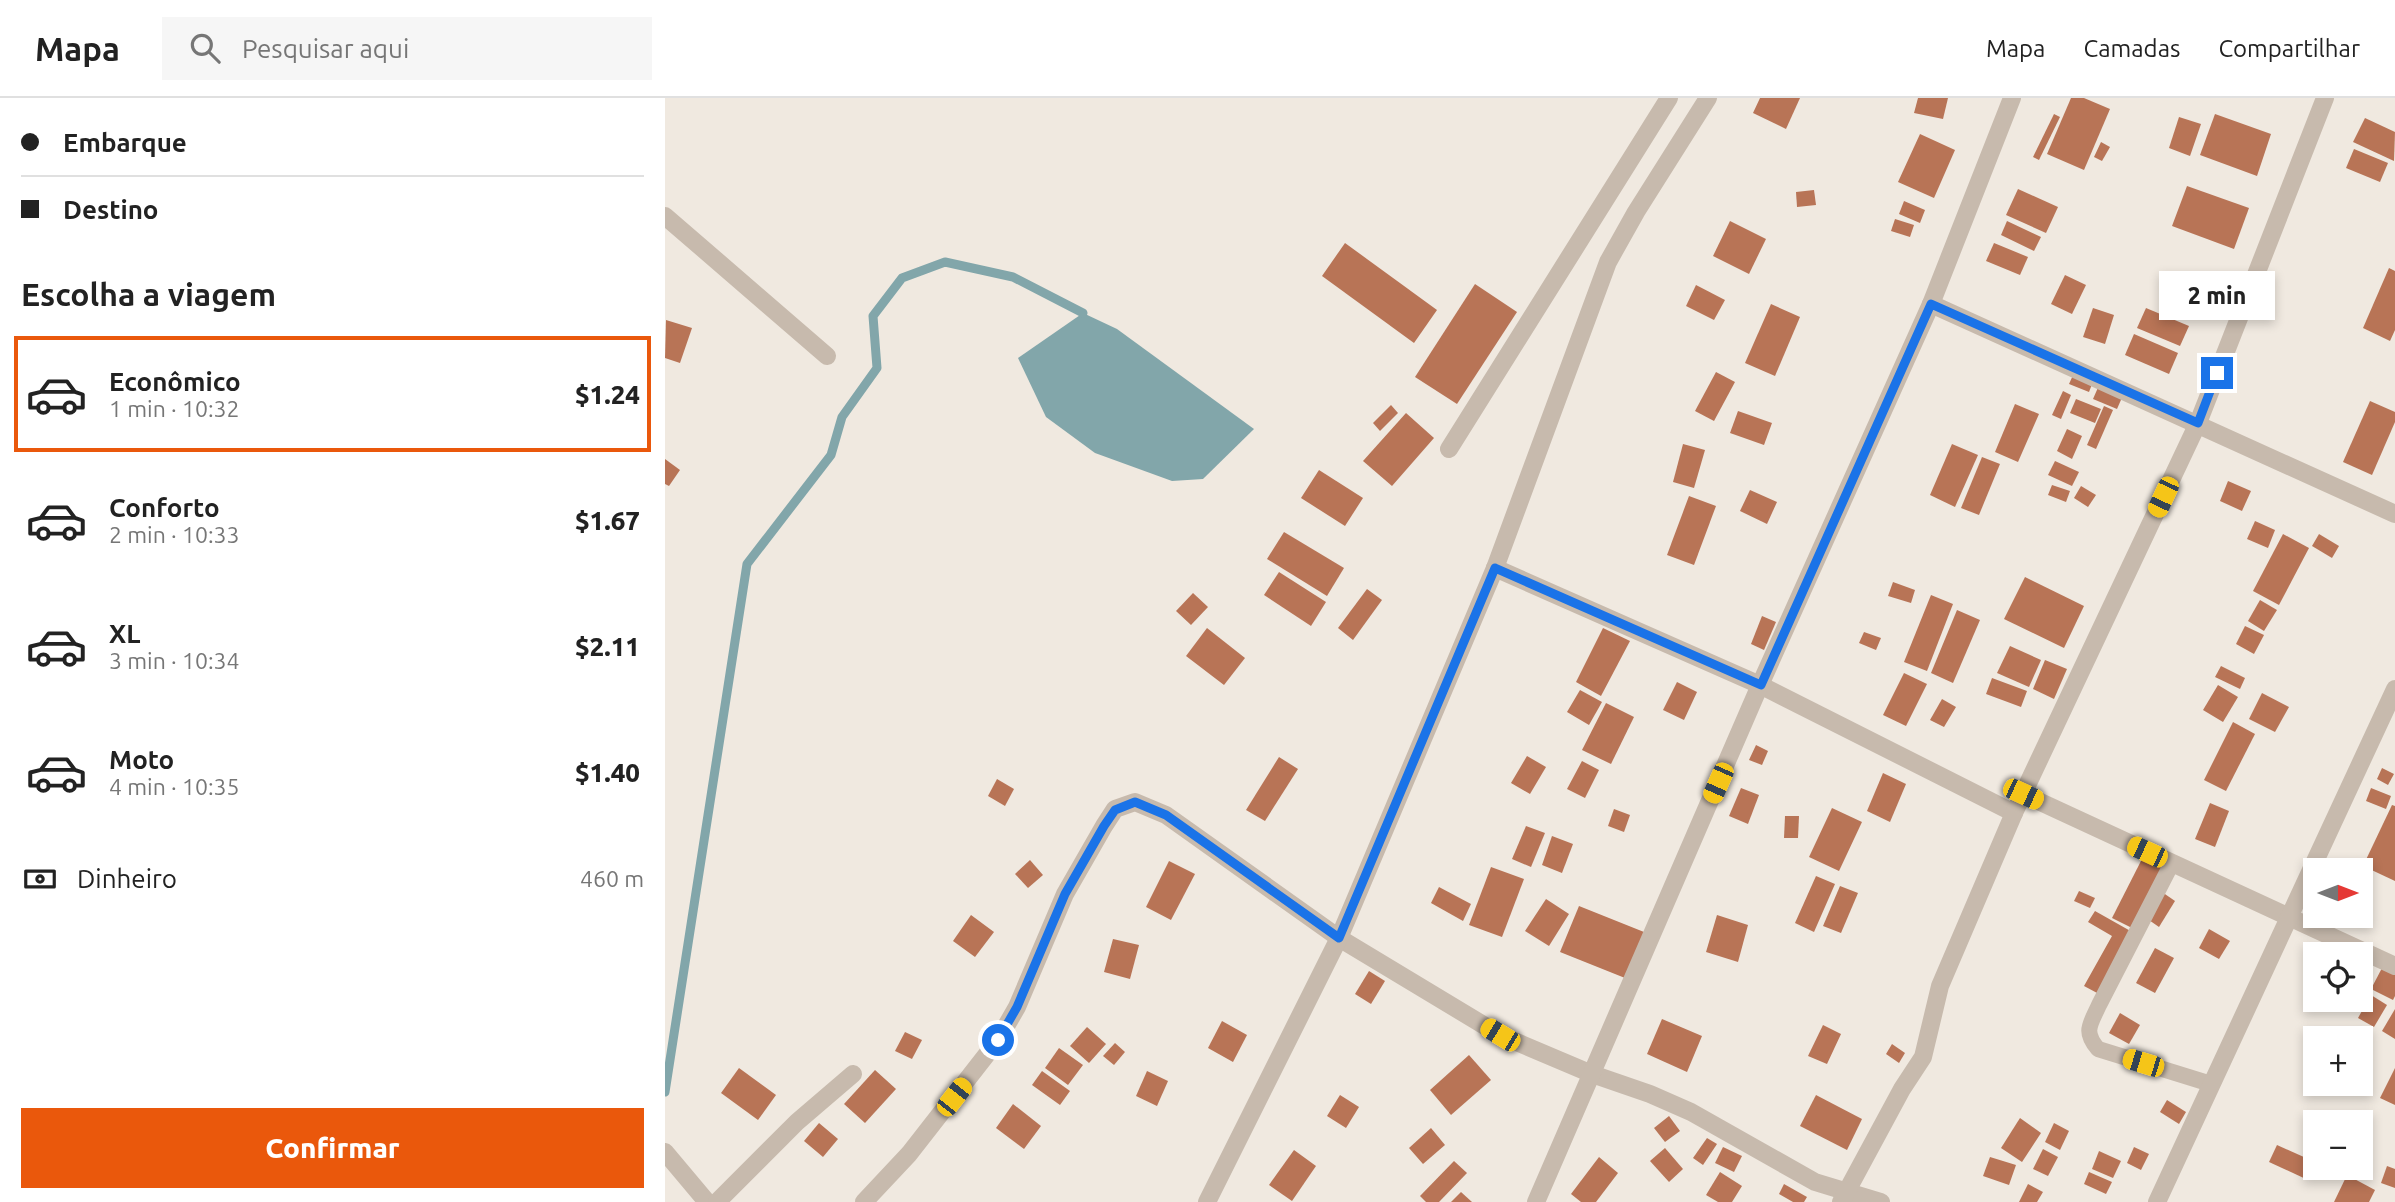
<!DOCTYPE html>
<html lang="pt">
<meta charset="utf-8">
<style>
:root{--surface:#fff;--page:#f6f6f6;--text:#222;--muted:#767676;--line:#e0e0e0;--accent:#ea580c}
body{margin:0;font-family:Ubuntu,sans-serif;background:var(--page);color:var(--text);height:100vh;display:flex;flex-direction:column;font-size:26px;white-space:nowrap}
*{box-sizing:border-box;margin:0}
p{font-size:23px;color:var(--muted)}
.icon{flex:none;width:38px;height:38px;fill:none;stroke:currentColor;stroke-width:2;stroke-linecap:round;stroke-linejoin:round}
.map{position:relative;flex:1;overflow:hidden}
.drawer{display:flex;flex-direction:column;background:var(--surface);width:665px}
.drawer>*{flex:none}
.banner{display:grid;align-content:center;height:154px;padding:0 21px;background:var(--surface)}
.needle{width:46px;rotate:90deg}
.buttons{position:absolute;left:1638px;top:760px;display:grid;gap:14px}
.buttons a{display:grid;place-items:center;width:70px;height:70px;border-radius:0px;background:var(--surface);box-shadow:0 4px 10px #0003;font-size:35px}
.end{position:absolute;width:32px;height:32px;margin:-16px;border:9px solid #1a73e8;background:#fff;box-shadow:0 0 0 4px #fff}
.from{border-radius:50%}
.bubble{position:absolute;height:49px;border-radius:0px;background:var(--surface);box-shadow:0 4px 10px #0003;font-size:23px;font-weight:800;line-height:49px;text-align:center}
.car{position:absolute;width:21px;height:42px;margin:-21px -10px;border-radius:9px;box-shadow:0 0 5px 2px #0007;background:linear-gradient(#f5c518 24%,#345 0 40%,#f5c518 0 76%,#345 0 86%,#f5c518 0)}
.banner b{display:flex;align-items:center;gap:24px;height:66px;font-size:26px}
.banner b+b{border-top:2px solid var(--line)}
.banner i{width:18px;height:18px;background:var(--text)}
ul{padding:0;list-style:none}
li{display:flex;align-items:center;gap:21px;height:116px;margin:0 14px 10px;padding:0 7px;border:4px solid transparent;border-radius:0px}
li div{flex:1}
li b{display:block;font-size:26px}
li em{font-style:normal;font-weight:800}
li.on{border-color:var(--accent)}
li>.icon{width:63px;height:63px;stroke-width:1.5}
h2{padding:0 21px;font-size:32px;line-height:84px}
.pay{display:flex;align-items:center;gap:18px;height:77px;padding:0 21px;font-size:26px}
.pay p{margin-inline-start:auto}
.action{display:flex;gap:14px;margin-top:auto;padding:14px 21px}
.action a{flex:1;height:80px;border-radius:0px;background:var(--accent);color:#fff;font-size:28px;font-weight:800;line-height:80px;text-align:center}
header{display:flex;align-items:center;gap:42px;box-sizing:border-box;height:98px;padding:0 35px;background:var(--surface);border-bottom:2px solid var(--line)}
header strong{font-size:33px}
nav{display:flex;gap:38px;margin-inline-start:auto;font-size:24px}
.search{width:490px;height:63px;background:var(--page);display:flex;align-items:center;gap:18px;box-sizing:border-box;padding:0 24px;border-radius:0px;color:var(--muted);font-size:26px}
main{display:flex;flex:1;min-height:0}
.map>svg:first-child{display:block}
</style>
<header>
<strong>Mapa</strong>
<div class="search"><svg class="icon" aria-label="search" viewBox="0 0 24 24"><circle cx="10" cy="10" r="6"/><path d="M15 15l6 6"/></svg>Pesquisar aqui</div>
<nav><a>Mapa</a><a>Camadas</a><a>Compartilhar</a></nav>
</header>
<main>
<section class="drawer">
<div class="banner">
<b><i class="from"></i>Embarque</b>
<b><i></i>Destino</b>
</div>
<h2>Escolha a viagem</h2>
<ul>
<li class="on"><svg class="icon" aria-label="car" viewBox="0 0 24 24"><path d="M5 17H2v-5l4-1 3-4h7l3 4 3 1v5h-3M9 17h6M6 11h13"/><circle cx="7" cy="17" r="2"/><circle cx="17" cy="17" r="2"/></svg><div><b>Econômico</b><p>1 min · 10:32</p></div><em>$1.24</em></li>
<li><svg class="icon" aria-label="car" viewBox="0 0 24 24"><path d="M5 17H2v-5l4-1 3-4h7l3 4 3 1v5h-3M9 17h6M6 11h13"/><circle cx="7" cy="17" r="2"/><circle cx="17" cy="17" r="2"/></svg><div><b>Conforto</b><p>2 min · 10:33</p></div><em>$1.67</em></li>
<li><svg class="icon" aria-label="car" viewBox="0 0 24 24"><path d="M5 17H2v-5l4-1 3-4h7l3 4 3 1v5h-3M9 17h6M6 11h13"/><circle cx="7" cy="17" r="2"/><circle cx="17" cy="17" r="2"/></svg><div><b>XL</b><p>3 min · 10:34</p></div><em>$2.11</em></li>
<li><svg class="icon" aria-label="car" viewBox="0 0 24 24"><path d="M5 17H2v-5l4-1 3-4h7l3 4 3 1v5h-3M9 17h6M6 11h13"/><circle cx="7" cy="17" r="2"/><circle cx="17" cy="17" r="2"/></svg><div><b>Moto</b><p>4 min · 10:35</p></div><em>$1.40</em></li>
</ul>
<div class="pay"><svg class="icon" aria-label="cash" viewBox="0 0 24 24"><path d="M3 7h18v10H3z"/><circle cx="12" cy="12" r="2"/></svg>Dinheiro<p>460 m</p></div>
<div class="action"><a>Confirmar</a></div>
</section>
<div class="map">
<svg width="1730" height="1104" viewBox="0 0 1730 1104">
<rect width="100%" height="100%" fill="#f0e9e0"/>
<path fill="#82a6aa" d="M418 215 452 231 589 331 538 381 507 383 430 355 381 319 353 260Z"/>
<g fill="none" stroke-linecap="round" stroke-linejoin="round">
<path stroke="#82a6aa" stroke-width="9" d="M0 994 82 466 166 357 177 319 212 270 208 218 237 180 280 164 348 179 418 215"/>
</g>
<g fill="#b87456">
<path d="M1095 0H1135L1121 31 1088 15Z"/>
<path d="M1253 0H1283L1278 21 1249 15Z"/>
<path d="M1406 0H1419L1445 11 1419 72 1382 56Z"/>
<path d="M1389 16 1395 19 1374 62 1368 59Z"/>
<path d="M1550 16 1606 36 1592 78 1535 57Z"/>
<path d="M1514 19 1536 26 1525 58 1504 50Z"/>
<path d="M1700 20 1730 34 1729 63 1688 44Z"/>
<path d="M1255 36 1290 52 1269 100 1233 84Z"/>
<path d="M1436 44 1445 49 1437 63 1429 59Z"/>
<path d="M1689 51 1723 65 1715 84 1681 70Z"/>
<path d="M1522 88 1584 110 1569 151 1507 128Z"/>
<path d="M1353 91 1393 109 1381 135 1341 117Z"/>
<path d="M1149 92 1151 107 1132 109 1131 94Z"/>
<path d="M1239 103 1260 112 1255 125 1234 116Z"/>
<path d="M1230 121 1249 127 1245 139 1226 133Z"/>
<path d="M1065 123 1101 141 1084 176 1048 158Z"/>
<path d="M1342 123 1376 139 1369 153 1336 137Z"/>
<path d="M680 145 772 212 749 245 657 178Z"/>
<path d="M1329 145 1363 159 1355 177 1321 163Z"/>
<path d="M1724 170 1730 173V232L1725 243 1698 230Z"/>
<path d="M1400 177 1421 187 1407 216 1386 206Z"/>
<path d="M810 186 852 214 792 306 750 279Z"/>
<path d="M1031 187 1060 202 1049 222 1021 208Z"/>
<path d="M1106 206 1135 219 1110 278 1080 265Z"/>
<path d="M1428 210 1449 217 1440 246 1418 239Z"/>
<path d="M1481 210 1524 228 1515 248 1472 230Z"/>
<path d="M1 222 27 230 15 265 0 260Z"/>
<path d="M1469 236 1513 255 1504 276 1460 257Z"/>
<path d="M1051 274 1070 284 1049 323 1030 313Z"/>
<path d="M1409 275 1429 281 1424 294 1404 286Z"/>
<path d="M1435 285 1459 295 1452 311 1428 301Z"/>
<path d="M1398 293 1406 297 1396 321 1387 317Z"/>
<path d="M1411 301 1436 311 1430 325 1405 315Z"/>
<path d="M1705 303 1730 314V324L1707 377 1678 364Z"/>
<path d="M1350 306 1374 316 1353 364 1330 354Z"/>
<path d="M726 307 733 315 715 333 708 325Z"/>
<path d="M1439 308 1448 312 1431 351 1422 347Z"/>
<path d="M1073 313 1107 325 1099 347 1065 335Z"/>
<path d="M741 315 769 340 727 388 698 363Z"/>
<path d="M1402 331 1417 338 1407 361 1392 353Z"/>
<path d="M1018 346 1040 352 1029 390 1008 384Z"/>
<path d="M1287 346 1313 357 1290 409 1265 397Z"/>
<path d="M1317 359 1335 366 1314 417 1296 410Z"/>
<path d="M0 361 15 372 4 388 0 386Z"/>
<path d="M1390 363 1414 374 1407 388 1383 377Z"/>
<path d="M654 372 698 400 680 428 636 400Z"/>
<path d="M1563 383 1586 393 1577 413 1555 403Z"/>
<path d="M1387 387 1405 393 1401 404 1383 397Z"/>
<path d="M1416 388 1431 397 1423 409 1409 400Z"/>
<path d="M1085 392 1112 404 1102 426 1075 413Z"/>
<path d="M1024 398 1051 408 1029 467 1002 457Z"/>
<path d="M1590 423 1610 432 1603 450 1582 441Z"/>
<path d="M619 434 679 470 662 498 602 461Z"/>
<path d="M1618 436 1644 450 1614 507 1588 493Z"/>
<path d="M1654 436 1674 448 1667 460 1647 448Z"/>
<path d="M614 474 661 504 646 528 599 497Z"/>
<path d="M1360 479 1419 508 1399 550 1339 521Z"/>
<path d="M1228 484 1250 492 1246 505 1223 498Z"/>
<path d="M702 491 717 502 688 542 673 530Z"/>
<path d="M528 495 543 509 526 527 511 513Z"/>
<path d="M1266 497 1288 506 1262 573 1239 564Z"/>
<path d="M1595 502 1612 512 1599 533 1583 523Z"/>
<path d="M1292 512 1315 522 1288 585 1266 575Z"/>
<path d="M1097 518 1111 524 1099 552 1086 546Z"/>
<path d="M1580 528 1599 537 1589 556 1571 546Z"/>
<path d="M542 530 580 560 559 587 521 558Z"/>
<path d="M938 530 965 543 936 598 911 584Z"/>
<path d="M1199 534 1216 540 1211 552 1194 545Z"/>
<path d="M1345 548 1376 562 1364 589 1332 575Z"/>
<path d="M1380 562 1402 571 1389 601 1368 591Z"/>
<path d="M1556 568 1580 580 1575 591 1550 579Z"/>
<path d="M1239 575 1262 586 1241 628 1218 617Z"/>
<path d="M1327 580 1362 593 1356 609 1321 596Z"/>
<path d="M1012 584 1032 594 1019 622 998 612Z"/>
<path d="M1553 587 1573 599 1558 624 1538 612Z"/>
<path d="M915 592 937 604 924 627 902 614Z"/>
<path d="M1597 595 1624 609 1610 634 1584 621Z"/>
<path d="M1277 601 1291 609 1279 629 1265 622Z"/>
<path d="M941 605 969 619 946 666 917 652Z"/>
<path d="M1568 624 1590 636 1561 693 1539 682Z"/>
<path d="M1091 647 1103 653 1097 667 1084 662Z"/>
<path d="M862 658 881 669 865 696 846 685Z"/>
<path d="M614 659 633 671 600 723 581 712Z"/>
<path d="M917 663 934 672 920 700 902 691Z"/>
<path d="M1717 670 1729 676 1723 687 1712 681Z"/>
<path d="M1218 675 1241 686 1225 724 1202 713Z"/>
<path d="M332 681 349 691 340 708 323 698Z"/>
<path d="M1076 690 1094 697 1083 726 1064 718Z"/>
<path d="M1706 690 1726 698 1721 711 1701 703Z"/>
<path d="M1545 705 1564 713 1550 749 1530 741Z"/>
<path d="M1727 707 1730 708V783L1698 768Z"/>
<path d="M1167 710 1197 724 1174 773 1144 759Z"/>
<path d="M949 711 965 717 959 734 943 728Z"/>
<path d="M1120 718H1134L1133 740H1119Z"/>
<path d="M861 728 880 735 866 769 847 761Z"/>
<path d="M887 738 908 746 897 775 877 767Z"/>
<path d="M1478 759 1500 770 1469 831 1447 820Z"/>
<path d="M365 762 378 777 363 790 350 776Z"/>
<path d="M504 763 530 776 506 822 481 809Z"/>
<path d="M826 769 859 781 837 839 804 827Z"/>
<path d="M1151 778 1170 786 1149 834 1130 825Z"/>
<path d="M1175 788 1193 795 1176 835 1158 828Z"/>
<path d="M774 789 806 806 798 823 766 805Z"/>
<path d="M1414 793 1430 800 1425 810 1409 803Z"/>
<path d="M1497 794 1510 803 1494 829 1481 820Z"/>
<path d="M881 801 904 816 884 848 860 833Z"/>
<path d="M914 808 979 834 960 880 895 854Z"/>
<path d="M1430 813 1469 835 1434 896 1419 888 1447 838 1423 824Z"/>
<path d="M306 817 329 834 310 859 288 843Z"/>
<path d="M1052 817 1083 827 1073 864 1041 854Z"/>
<path d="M1544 831 1565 843 1554 861 1534 850Z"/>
<path d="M448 841 474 847 465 881 439 874Z"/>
<path d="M1490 850 1509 860 1490 895 1471 885Z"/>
<path d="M1717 870 1730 877V898L1728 902 1706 891Z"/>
<path d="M704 873 720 883 706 906 690 896Z"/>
<path d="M1706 897 1722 907 1709 929 1693 920Z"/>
<path d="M1730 911V941L1717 933Z"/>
<path d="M1455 915 1475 927 1464 946 1444 935Z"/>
<path d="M997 921 1037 938 1022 974 982 956Z"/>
<path d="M557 923 582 937 568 964 543 950Z"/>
<path d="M1158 927 1176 936 1162 966 1143 958Z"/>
<path d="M422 929 441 946 424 965 405 948Z"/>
<path d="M240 934 257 942 247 961 230 953Z"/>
<path d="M450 945 460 954 449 967 438 958Z"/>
<path d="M1227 946 1240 955 1234 965 1221 956Z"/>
<path d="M394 950 418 967 403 987 380 970Z"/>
<path d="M804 957 826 982 786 1017 765 992Z"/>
<path d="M74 970 111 997 93 1022 56 995Z"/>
<path d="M1730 970V1007L1715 1000Z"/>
<path d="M210 972 231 991 200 1025 179 1006Z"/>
<path d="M377 973 405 993 395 1007 367 987Z"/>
<path d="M482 973 503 983 492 1008 471 998Z"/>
<path d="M675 997 694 1009 681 1030 662 1018Z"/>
<path d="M1151 997 1197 1021 1182 1052 1135 1028Z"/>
<path d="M1502 1002 1521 1014 1514 1026 1495 1014Z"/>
<path d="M348 1006 376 1028 359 1051 331 1030Z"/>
<path d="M1649 1013 1663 1024H1650V1039L1638 1029Z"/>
<path d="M1681 1015 1702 1024 1696 1034V1024H1678Z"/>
<path d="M1004 1018 1015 1033 1000 1044 989 1030Z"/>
<path d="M1355 1020 1376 1035 1357 1064 1336 1050Z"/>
<path d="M154 1025 173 1041 158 1059 139 1043Z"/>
<path d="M1389 1025 1404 1033 1395 1052 1380 1044Z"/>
<path d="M766 1030 780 1047 758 1066 744 1050Z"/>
<path d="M1042 1040 1052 1046 1038 1067 1028 1060Z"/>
<path d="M1612 1047 1650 1064 1643 1082 1604 1064Z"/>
<path d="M1058 1049 1077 1058 1069 1074 1050 1065Z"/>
<path d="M1469 1049 1484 1056 1476 1072 1462 1065Z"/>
<path d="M1000 1050 1018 1071 1004 1084 985 1063Z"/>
<path d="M1378 1051 1393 1059 1383 1078 1368 1071Z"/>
<path d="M629 1052 651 1068 627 1103 604 1087Z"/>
<path d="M1434 1053 1456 1063 1448 1080 1427 1071Z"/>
<path d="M934 1059 953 1075 931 1104H916L906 1096Z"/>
<path d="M1325 1059 1351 1067 1344 1087 1318 1078Z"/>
<path d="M789 1063 802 1075 774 1104H761L755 1098Z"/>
<path d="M1722 1068 1730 1071V1090L1716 1085Z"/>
<path d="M1055 1074 1077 1088 1067 1104H1053L1041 1097Z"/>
<path d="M1424 1074 1447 1084 1441 1096 1419 1086Z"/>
<path d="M1682 1077 1710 1092 1704 1104H1669Z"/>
<path d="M1119 1086 1142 1099 1139 1104H1128L1114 1096Z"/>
<path d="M1363 1086 1378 1094 1372 1104H1354Z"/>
<path d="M796 1094 807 1104H786Z"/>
</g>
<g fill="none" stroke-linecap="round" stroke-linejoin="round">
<path stroke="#c7baad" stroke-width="16" d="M1507 765 1434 907C1425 927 1418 933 1433 951L1546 986"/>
<g stroke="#c7baad" stroke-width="18">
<path d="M0 118 162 258"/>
<path d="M1266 206 1730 416"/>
<path d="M784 351 1004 0"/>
<path d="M830 470 1095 587 1349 715"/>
<path d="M1358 696 1730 868"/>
<path d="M0 1054 42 1104"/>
<path d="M52 1104 132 1024 188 976"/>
<path d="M199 1104 244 1056 333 942 352 909 400 796 439 728 450 711 470 704 501 717 674 840 835 937 927 976 985 996 1026 1014 1150 1084 1216 1104"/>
<path d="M542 1104 674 840 830 470 943 164 971 114 1043 0"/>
<path d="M871 1104 1095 587 1266 206 1347 0"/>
<path d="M1176 1104 1237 991 1258 959 1275 888 1349 715 1533 325 1660 0"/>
<path d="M1492 1104 1730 591"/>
</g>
</g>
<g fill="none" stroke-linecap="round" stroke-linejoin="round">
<path stroke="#1a73e8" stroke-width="9" d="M333 942 352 909 400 796 439 728 450 712 470 704 501 717 674 840 830 470 1096 587 1266 206 1533 325 1552 275"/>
</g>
</svg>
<div class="buttons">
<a><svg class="needle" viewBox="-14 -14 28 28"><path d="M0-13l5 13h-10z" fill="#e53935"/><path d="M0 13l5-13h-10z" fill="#767676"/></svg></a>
<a><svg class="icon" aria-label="locate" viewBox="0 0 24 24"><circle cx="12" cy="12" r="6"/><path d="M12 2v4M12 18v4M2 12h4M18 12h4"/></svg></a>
<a>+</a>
<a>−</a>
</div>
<i class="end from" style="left:333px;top:942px"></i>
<i class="end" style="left:1552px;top:275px"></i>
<div class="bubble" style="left:1494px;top:173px;width:116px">2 min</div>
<i class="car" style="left:1498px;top:399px;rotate:205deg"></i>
<i class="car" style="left:1053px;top:685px;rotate:204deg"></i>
<i class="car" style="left:1358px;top:696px;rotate:115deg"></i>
<i class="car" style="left:1482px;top:754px;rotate:295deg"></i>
<i class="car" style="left:835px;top:937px;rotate:301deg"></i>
<i class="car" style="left:1478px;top:965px;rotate:287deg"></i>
<i class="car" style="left:289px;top:999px;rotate:38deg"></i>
</div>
</main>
